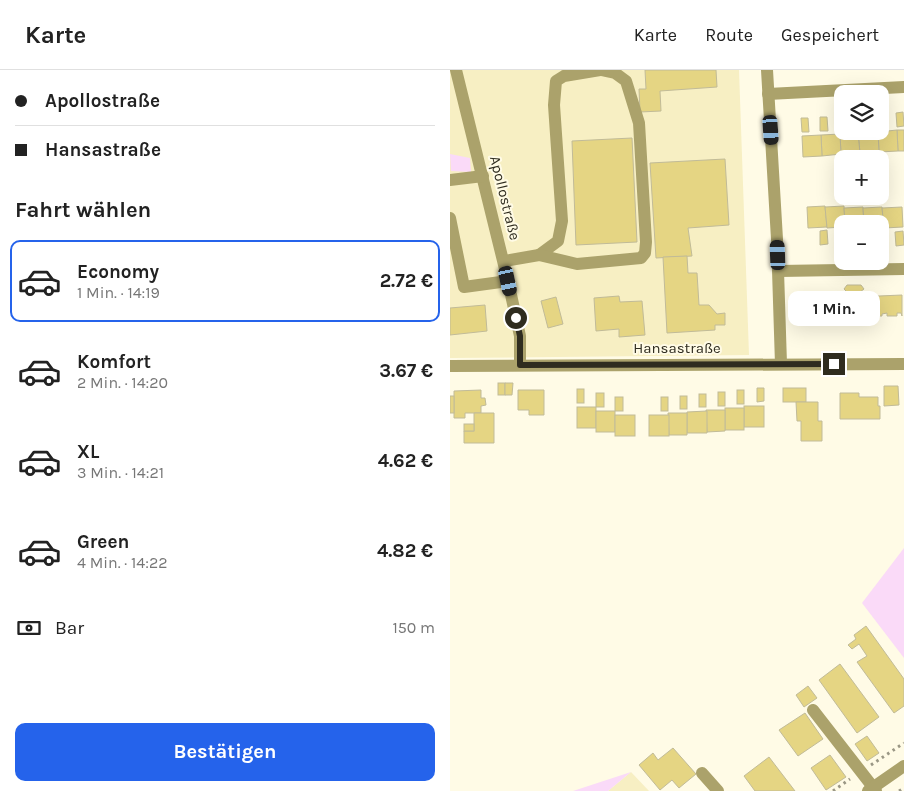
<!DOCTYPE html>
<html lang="de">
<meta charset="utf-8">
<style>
:root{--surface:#fff;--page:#f2f2f2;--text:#222;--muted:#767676;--line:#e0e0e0;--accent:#2563eb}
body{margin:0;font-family:Karla,sans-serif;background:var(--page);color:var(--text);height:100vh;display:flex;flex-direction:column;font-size:19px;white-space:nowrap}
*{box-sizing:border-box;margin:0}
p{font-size:16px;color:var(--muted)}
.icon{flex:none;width:28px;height:28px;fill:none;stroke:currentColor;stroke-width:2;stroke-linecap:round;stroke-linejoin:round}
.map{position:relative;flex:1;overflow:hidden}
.sheet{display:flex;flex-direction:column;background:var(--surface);width:450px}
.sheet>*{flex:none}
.hud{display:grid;align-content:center;height:110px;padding:0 15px;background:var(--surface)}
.fabs{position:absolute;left:384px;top:15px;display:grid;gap:10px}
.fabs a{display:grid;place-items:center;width:55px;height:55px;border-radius:10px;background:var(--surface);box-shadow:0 5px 20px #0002;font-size:25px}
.end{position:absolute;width:22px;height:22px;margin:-11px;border:6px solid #2f2c1f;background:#fff;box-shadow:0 0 0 2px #fff}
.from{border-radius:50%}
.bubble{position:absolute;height:35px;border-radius:10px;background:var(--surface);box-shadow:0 5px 20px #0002;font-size:16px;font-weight:700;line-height:35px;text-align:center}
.car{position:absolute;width:15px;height:30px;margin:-15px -8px;border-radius:6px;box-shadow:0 0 4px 1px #0007;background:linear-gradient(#222 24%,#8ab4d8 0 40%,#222 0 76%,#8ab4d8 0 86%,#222 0)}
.hud b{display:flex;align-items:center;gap:18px;height:48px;font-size:19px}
.hud b+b{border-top:1px solid var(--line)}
.hud i{width:12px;height:12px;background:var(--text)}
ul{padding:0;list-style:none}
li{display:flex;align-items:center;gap:15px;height:82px;margin:0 10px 8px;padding:0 5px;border:2px solid transparent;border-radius:10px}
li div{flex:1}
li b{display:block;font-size:19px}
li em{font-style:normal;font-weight:700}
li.active{border-color:var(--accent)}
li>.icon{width:45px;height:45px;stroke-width:1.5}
h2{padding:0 15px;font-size:22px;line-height:60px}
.pay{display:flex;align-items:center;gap:12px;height:55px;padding:0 15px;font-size:19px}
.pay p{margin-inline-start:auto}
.primary-button{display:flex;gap:10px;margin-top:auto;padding:10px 15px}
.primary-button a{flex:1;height:58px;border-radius:10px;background:var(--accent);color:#fff;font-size:20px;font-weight:700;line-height:58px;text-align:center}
header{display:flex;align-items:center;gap:30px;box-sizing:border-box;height:70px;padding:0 25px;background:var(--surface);border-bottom:1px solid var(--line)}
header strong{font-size:24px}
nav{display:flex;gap:28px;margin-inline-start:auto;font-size:18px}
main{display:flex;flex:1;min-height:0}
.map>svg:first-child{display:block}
</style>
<header>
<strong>Karte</strong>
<nav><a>Karte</a><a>Route</a><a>Gespeichert</a></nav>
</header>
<main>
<section class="sheet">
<div class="hud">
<b><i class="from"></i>Apollostraße</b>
<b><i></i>Hansastraße</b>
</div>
<h2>Fahrt wählen</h2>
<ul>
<li class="active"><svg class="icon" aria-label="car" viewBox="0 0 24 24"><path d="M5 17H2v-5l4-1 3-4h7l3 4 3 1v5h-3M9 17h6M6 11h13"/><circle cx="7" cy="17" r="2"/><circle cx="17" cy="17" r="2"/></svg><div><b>Economy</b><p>1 Min. · 14:19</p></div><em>2.72 €</em></li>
<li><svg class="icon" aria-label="car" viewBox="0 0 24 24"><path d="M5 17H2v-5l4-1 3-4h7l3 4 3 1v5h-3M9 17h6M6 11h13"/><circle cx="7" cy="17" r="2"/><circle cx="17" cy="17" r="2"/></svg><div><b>Komfort</b><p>2 Min. · 14:20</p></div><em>3.67 €</em></li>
<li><svg class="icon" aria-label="car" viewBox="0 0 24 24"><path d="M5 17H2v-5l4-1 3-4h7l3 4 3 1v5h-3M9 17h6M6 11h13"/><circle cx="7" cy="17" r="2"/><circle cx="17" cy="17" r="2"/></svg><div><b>XL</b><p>3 Min. · 14:21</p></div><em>4.62 €</em></li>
<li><svg class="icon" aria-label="car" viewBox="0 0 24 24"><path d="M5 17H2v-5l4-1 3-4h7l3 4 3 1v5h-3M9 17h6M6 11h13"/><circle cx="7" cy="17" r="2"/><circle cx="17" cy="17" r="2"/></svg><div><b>Green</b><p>4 Min. · 14:22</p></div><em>4.82 €</em></li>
</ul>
<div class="pay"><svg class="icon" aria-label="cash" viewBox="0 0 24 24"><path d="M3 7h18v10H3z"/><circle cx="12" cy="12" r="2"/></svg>Bar<p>150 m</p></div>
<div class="primary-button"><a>Bestätigen</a></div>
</section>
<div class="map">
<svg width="454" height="721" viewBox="0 0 454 721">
<rect width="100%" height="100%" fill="#fffbe6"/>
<g fill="#f7efc3">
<path d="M0 0H289L299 285 0 288Z"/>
<path d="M181 702 199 721H158Z"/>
</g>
<g fill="#fadaf8">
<path d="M0 84 20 88 21 102 1 101Z"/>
<path d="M454 478V588L412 533Z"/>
<path d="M181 702 158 721H123Z"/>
</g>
<g fill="#e5d583" stroke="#c1bb98">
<path d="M195 0H266L267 17 210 21 211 41 190 42 189 19H196Z"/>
<path d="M453 42 454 56 447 57 446 43Z"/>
<path d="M430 44H434L435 57 430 58Z"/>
<path d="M370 47H377L378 61H370Z"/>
<path d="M351 48H358L359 62H352Z"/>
<path d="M447 60H454V81H448Z"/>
<path d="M447 60 448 81 429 82 428 62Z"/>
<path d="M428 62 429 82 410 83 408 63Z"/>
<path d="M408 63 410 83 391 84 390 64Z"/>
<path d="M390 64 391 84 372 86 371 65Z"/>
<path d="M371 65 372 86 353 87 352 66Z"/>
<path d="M182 68 187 172 126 175 122 71Z"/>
<path d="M275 89 279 155 238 158 242 186 206 188 200 93Z"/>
<path d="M375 136 377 157 358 158 357 137Z"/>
<path d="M394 136 395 154H392V157L377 158 375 137Z"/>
<path d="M413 137 414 154H395L394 138Z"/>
<path d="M432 137 434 157H430V154H414L413 138Z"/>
<path d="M452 137 453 157 434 158 432 138Z"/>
<path d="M377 160 378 174 370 175V161Z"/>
<path d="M453 161 454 175 446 176 445 162Z"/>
<path d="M237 186 238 203H247L249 235H259L267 244 275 243V255H265V260L217 263 213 187Z"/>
<path d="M397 215H411L414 219 410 222H397L394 219Z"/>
<path d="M401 222H406V227L452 225V246L451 243H447V246H437V243L432 244V246H421L422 244H416V246L400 245V248L382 247 383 249H371V246L364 247V249H353V227L398 228 401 227Z"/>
<path d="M169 226 170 232 192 231 195 265 169 267V259L146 261 144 228Z"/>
<path d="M106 227 113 254 98 258 91 231Z"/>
<path d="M35 235 37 261 0 265V238Z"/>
<rect x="48" y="313" width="7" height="12"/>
<path d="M55 313H63L62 325H55Z"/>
<path d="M434 316H448L449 335 434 336Z"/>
<path d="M307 318H314V331L307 332Z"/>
<rect x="333" y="318" width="23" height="14"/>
<rect x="127" y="319" width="7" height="14"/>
<path d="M31 320V328H35L36 335 31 336V343H15V348H4V321Z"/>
<path d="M68 320H94V345H79V340H68Z"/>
<rect x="287" y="320" width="7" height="14"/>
<rect x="268" y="322" width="7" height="14"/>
<rect x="146" y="323" width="8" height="14"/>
<path d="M390 323H409V327H428V336H430V349H390Z"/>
<rect x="249" y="324" width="7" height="13"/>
<rect x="0" y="326" width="4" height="17"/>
<rect x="230" y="326" width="7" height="13"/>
<rect x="165" y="327" width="8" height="14"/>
<rect x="211" y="327" width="7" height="14"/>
<path d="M346 332H368V351H372V371H351V351H347Z"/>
<rect x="294" y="336" width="20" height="21"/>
<rect x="127" y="337" width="19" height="21"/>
<rect x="275" y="338" width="19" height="22"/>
<path d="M256 340H275V361L257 362Z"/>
<rect x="146" y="341" width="19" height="21"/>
<path d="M257 341V363H237V342Z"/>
<path d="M24 343H44V373H14V361H24Z"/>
<path d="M218 343H237V365H219Z"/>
<rect x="165" y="345" width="20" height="21"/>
<rect x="199" y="345" width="20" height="21"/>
<rect x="14" y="354" width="10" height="7"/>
<path d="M416 556 454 609V636L444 643 407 592 417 586 409 574 402 579 398 575 406 569 404 565Z"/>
<path d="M390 594 429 647 407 663 369 610Z"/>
<path d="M358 616 367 628 354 637 346 625Z"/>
<path d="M355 643 373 669 348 686 329 660Z"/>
<path d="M417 666 429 683 417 691 405 674Z"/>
<path d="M223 678 246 704 229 718 222 710 210 720 189 695 203 683 208 690Z"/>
<path d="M380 685 396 707 376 720 361 698Z"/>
<path d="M319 687 345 721H305L294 706Z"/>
</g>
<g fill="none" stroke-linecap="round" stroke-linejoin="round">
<g stroke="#9a9785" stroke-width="3" stroke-dasharray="2.5 4" stroke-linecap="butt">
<path d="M421 695 454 673"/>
<path d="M383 721 400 709"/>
<path d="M449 721 454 718"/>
</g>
<g stroke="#aba26b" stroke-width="12">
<path d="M6 0 58 211 70 266V295"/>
<path d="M317 0 327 169 331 294"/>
<path d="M318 24 454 17"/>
<path d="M0 110 33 106"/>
<path d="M0 148 14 217 58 211"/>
<path d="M89 185 108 171 112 151 104 35 106 11 114 6 150 0"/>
<path d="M54 191 89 185 127 194 191 188 195 183 196 172 189 53 176 11 165 3 151 0"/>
<path d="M329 201 454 199"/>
<path d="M0 296 454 294"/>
<path d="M363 640 426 721"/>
<path d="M252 703 268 721"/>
<path d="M418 721 454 696"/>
</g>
</g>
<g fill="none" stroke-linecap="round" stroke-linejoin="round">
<path stroke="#2f2c1f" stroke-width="6" d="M66 248 70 266V295L384 294"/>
</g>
<g text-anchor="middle" stroke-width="4" stroke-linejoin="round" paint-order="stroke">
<g font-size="15" fill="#2f2c1f" stroke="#fffbe6">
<text transform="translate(55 128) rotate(76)" y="5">Apollostraße</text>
<text x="227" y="283">Hansastraße</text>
</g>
</g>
</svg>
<div class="fabs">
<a><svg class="icon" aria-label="layers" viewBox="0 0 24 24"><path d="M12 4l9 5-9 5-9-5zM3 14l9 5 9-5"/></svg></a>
<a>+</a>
<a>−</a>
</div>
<i class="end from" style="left:66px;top:248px"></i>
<i class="end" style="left:384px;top:294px"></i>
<div class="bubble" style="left:338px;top:221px;width:92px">1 Min.</div>
<i class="car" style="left:321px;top:60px;rotate:176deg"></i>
<i class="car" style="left:328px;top:185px;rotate:358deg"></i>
<i class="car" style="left:58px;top:211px;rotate:168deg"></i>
</div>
</main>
